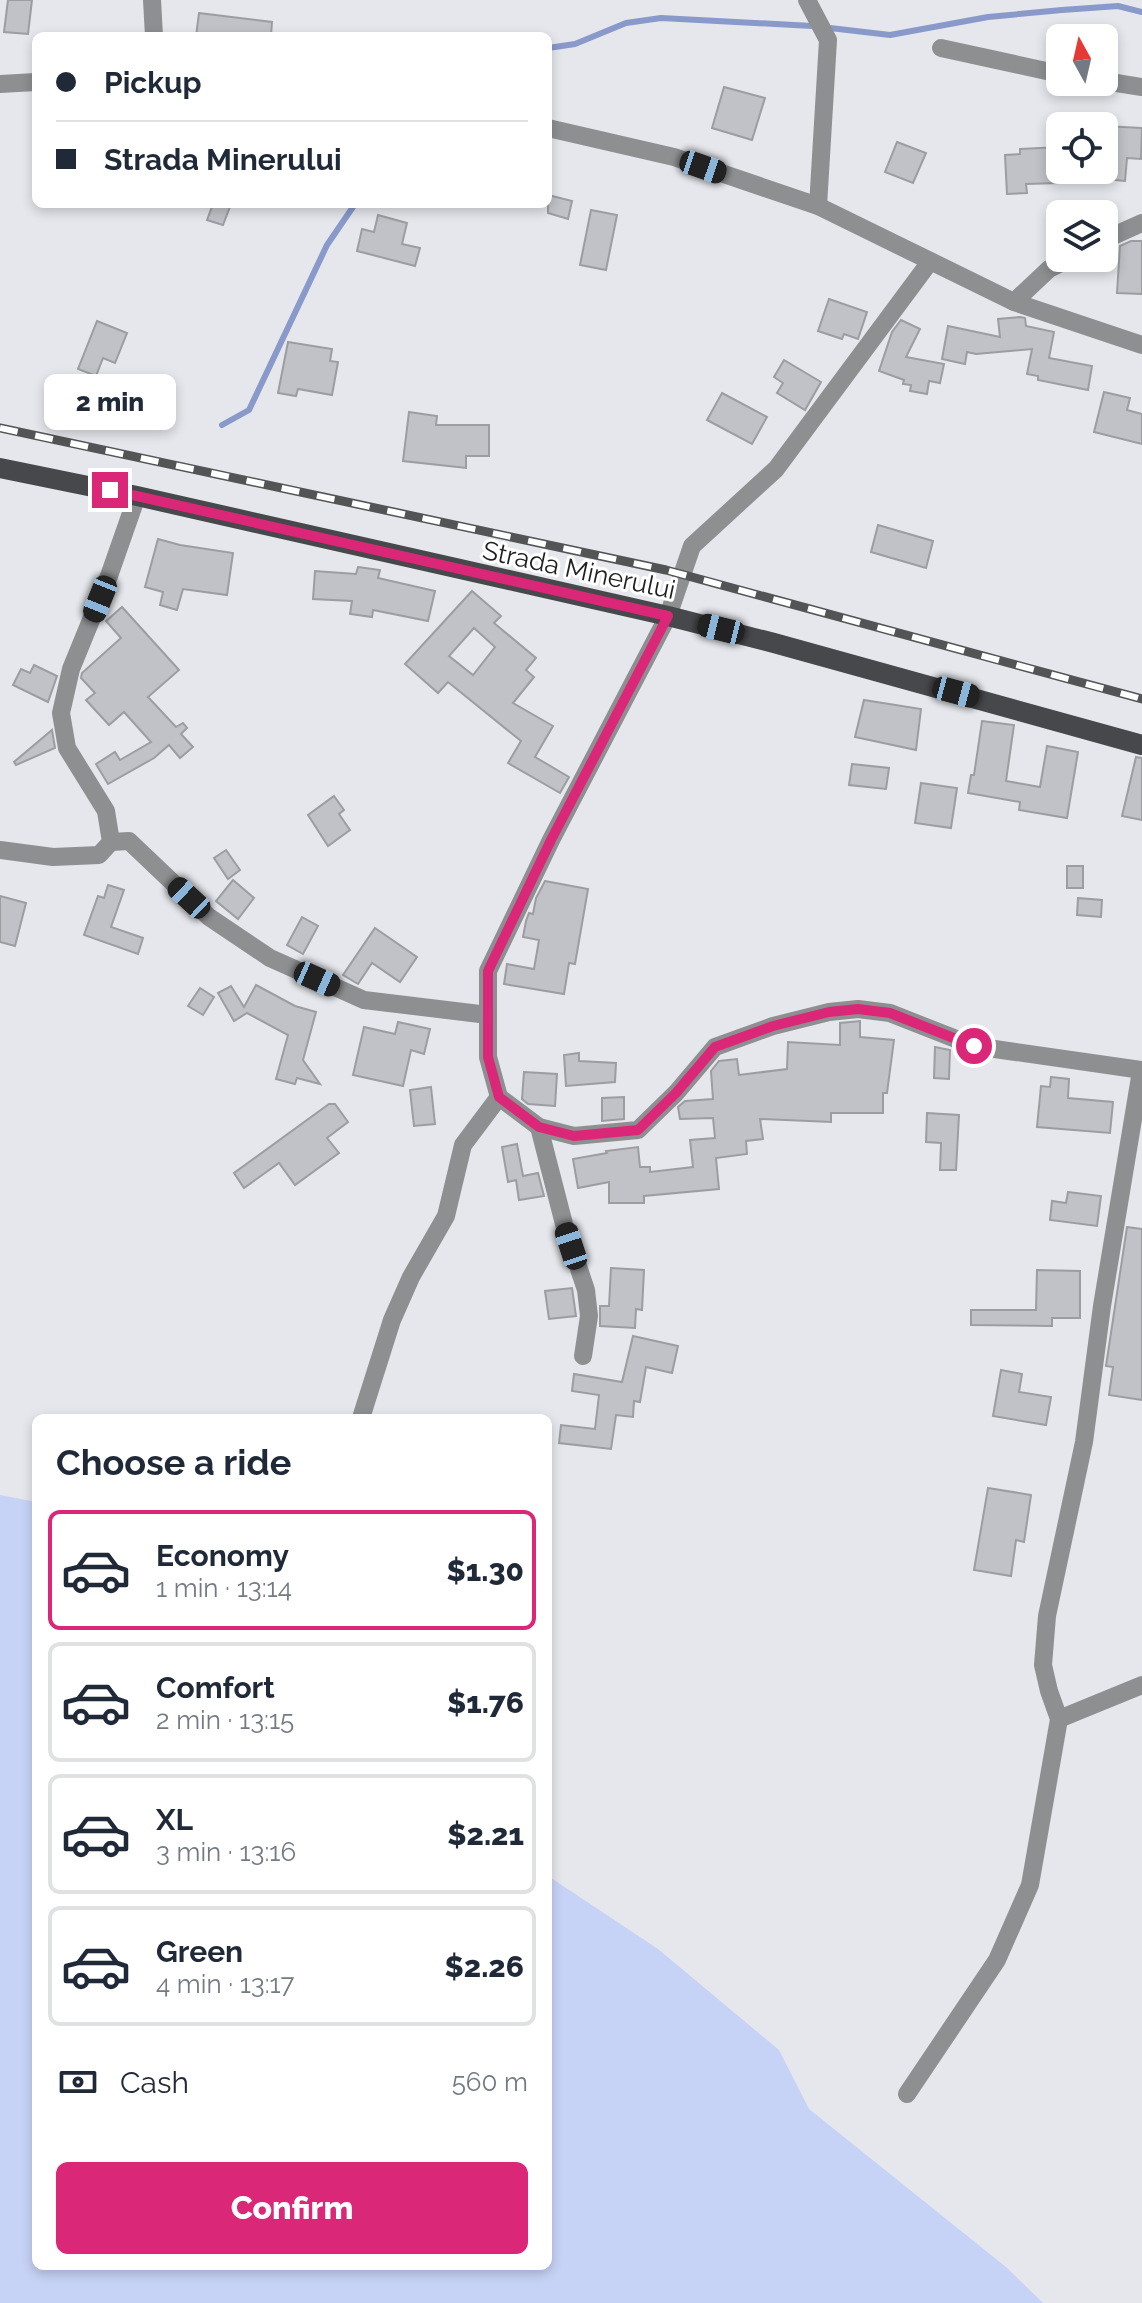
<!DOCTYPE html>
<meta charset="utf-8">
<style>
:root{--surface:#fff;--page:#f6f6f7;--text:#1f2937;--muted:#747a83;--line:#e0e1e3;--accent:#db2777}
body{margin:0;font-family:Raleway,sans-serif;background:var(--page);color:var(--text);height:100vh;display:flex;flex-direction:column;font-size:30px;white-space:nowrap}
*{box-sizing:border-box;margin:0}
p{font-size:26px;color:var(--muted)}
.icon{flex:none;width:44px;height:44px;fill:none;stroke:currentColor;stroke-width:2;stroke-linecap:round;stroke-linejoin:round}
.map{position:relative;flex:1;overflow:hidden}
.details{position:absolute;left:32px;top:1414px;width:520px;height:856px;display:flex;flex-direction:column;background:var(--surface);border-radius:12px;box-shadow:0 4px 12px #0003}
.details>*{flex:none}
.guide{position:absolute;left:32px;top:32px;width:520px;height:176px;border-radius:12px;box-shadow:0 4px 12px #0003;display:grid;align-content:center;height:176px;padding:0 24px;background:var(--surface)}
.needle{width:52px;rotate:352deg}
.buttons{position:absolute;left:1046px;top:24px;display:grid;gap:16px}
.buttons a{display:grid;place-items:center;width:72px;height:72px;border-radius:12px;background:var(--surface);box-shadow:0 4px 12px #0003;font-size:40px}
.end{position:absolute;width:36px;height:36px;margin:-18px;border:10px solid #db2777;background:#fff;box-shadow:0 0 0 4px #fff}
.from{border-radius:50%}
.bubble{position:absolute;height:56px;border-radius:12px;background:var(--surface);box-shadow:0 4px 12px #0003;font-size:26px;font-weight:800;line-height:56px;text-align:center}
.car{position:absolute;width:24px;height:48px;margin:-24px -12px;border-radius:10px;box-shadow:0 0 6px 2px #0007;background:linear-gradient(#222 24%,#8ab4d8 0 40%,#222 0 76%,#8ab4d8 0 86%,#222 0)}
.guide b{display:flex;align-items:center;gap:28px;height:76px;font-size:30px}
.guide b+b{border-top:2px solid var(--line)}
.guide i{width:20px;height:20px;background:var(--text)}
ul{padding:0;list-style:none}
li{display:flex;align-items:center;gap:24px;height:120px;margin:0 16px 12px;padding:0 8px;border:4px solid var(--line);border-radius:12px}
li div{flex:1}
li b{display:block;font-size:30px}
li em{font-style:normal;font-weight:800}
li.current{border-color:var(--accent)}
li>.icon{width:72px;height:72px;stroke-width:1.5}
h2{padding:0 24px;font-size:36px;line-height:96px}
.pay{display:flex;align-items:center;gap:20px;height:88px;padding:0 24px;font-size:30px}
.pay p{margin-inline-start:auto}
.action{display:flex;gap:16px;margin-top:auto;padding:16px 24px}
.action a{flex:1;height:92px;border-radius:12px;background:var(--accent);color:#fff;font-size:32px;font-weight:800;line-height:92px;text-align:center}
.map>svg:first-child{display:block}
</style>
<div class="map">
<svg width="1142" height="2303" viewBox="0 0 1142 2303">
<rect width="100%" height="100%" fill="#e5e7ec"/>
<path fill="#c7d3f6" d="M0 1495 36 1502V2266H548V1876L658 1949 779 2050 809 2109 1006 2267 1043 2303H0Z"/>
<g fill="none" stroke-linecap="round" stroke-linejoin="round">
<g stroke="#8899ca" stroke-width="6">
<path d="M830 28 890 35 988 17 1062 10 1118 6 1142 12"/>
<path d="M548 48 575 44 626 23 661 18 812 26"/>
<path d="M222 425 249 410 327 245 355 204"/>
</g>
</g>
<g fill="#c1c2c7" stroke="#9b9da1" stroke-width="2" fill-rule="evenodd">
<path d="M8 0H32L28 34 4 32Z"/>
<path d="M199 13 272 22 271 36H196Z"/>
<path d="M724 87 765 98 752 140 712 128Z"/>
<path d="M1104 126 1142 128 1141 159 1127 158 1125 181 1104 179Z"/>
<path d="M897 142 926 153 913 183 885 172Z"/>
<path d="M1060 147V183L1026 184 1027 193 1007 194 1005 155 1020 154V149Z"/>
<path d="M548 195 572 201 568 219 548 213Z"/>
<path d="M213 204H231L223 225 207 220Z"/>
<path d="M591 210 617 215 606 270 580 265Z"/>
<path d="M378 215 407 223 402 244 420 248 415 266 357 251 362 229 374 232Z"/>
<path d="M1131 241H1142V294L1117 293 1120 246Z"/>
<path d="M829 299 867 312 858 339 844 334 842 339 818 331Z"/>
<path d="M1020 317 1025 318 1026 326 1054 332 1049 358 1092 366 1088 390 1038 380V376L1027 374 1032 349 976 354 967 352 965 364 942 359 948 326 1000 337 998 319Z"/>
<path d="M901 320 920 329 906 357 944 364 940 383 929 381 927 394 910 391 911 385 903 384 904 380 879 371 892 332Z"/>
<path d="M97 321 127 333 115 363 103 358 96 376 78 369Z"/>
<path d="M288 342 332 349 330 361 338 362 332 395 298 389 296 396 278 393Z"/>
<path d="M784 360 821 382 805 410 777 393 783 383 774 377Z"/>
<path d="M1104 392 1130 398 1127 410 1142 414V444L1094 432Z"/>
<path d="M722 393 767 417 752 444 707 420Z"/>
<path d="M409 412 437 416 436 425H489V456H466V468L403 461Z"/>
<path d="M878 525 933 541 926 568 871 552Z"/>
<path d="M158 539 180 545 233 553 227 595 183 589 177 610 160 605 163 592 145 587Z"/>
<path d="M358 567 380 570 378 578 435 591 428 621 373 610 372 617 350 614 352 601 313 599 315 571 356 574Z"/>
<path d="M472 591 501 616 494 623 536 658 526 670 534 677 513 703 553 726 535 757 569 777 560 793 508 763 521 741 448 682 438 693 405 664ZM474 628 495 647 473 675 449 656Z"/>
<path d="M122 607 179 670 148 697 176 727 183 723 187 728 181 734 193 747 180 758 169 745 154 758 108 784 96 764 115 752 120 760 151 742 124 712 109 725 86 700 95 693 81 678 82 673 121 638 106 621Z"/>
<path d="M34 665 57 676 48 702 13 685 21 669 30 673Z"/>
<path d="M864 700 921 709 916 750 855 737Z"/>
<path d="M982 721 1014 725 1006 781 1040 787 1047 746 1078 752 1067 818 1019 810 1020 802 968 793 971 775H974Z"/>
<path d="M52 730 55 748 16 765 14 762Z"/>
<path d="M1136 757 1142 758V820L1122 816Z"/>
<path d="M852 764 889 768 886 789 849 785Z"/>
<path d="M921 783 957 788 951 828 915 823Z"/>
<path d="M334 796 344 810 339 814 350 830 328 846 308 815Z"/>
<path d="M226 850 240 870 228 879 214 858Z"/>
<rect x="1067" y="866" width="16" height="22"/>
<path d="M233 880 254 898 238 919 216 901Z"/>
<path d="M545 881 588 889 575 964 569 963 564 994 504 984 507 964 534 969 539 940 523 937 526 921 529 913 533 914 536 898Z"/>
<path d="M108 885 124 890 111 927 143 938 138 954 84 935 98 896 104 898Z"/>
<path d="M0 896 26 903 15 946 0 942Z"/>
<path d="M1078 898 1102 900 1101 917 1077 915Z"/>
<path d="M302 917 318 926 303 954 287 945Z"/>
<path d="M375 928 417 957 400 982 372 963 358 984 343 975Z"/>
<path d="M256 985 295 1006 316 1012 303 1060 320 1084 297 1078 295 1084 276 1079 288 1035 247 1013 234 1021 218 993 231 986 244 1007Z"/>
<path d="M200 988 214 997 203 1015 188 1006Z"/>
<path d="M860 1021V1037L894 1040 887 1093H883V1113H831V1122L760 1119 763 1139 746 1141 747 1154 716 1158 719 1189 644 1196V1203H609V1182L578 1188 573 1159 607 1153 606 1151 638 1147 640 1167H650V1172L693 1167 690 1140 715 1138 713 1118 680 1119 678 1107 685 1101 713 1099 711 1071 719 1061 737 1059 739 1075 787 1069 788 1042 840 1045V1023Z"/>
<path d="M398 1022 430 1029 424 1054 411 1050 403 1086 353 1075 364 1027 395 1034Z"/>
<path d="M935 1047 950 1050 949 1079 934 1078Z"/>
<path d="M579 1053V1061L616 1063 615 1082 566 1086 564 1055Z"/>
<path d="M524 1072 557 1074 555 1106 528 1104 522 1099Z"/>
<path d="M1051 1077 1069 1079 1068 1098 1113 1102 1110 1133 1037 1127 1041 1086 1050 1087Z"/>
<path d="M431 1087 435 1124 414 1126 410 1090Z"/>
<path d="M624 1097V1119L602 1121V1098Z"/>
<path d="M329 1104H335L348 1122 327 1138 339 1153 295 1185 279 1163 244 1188 234 1173Z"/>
<path d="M927 1113 959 1115 956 1170H940L941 1143 926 1142Z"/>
<path d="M517 1144 523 1176 538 1173 544 1196 519 1200 516 1180 508 1182 502 1147Z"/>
<path d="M1068 1192 1101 1196 1097 1226 1050 1220 1052 1201 1066 1203Z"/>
<path d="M1127 1227 1142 1229V1400L1109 1395 1113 1367 1106 1366Z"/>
<path d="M611 1268 644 1270 642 1310 636 1309 635 1328 600 1326V1306H609Z"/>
<path d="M1037 1270 1080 1271V1318H1052V1326L971 1325V1310H1036Z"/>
<path d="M572 1288 576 1316 549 1319 545 1291Z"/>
<path d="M633 1336 678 1346 672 1373 646 1367 640 1402 634 1401 633 1417 616 1415 611 1449 559 1443 561 1425 595 1429 599 1395 572 1391 574 1374 622 1382Z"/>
<path d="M1001 1370 1022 1374 1019 1392 1051 1397 1046 1425 993 1416Z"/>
<path d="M988 1488 1031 1495 1024 1542 1016 1540 1011 1576 974 1570Z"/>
</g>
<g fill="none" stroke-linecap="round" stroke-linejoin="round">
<g stroke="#8e8f91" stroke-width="18">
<path d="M152 0 154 36"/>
<path d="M807 0 828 40 818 206"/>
<path d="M941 48 1060 74"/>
<path d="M1104 81 1142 87"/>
<path d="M0 84 36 82"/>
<path d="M548 128 674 157 818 206 1014 302 1142 345"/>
<path d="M1104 240 1142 223"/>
<path d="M929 263 776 469 692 546 668 616 551 840 488 971V1057L499 1097 539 1127 574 1136 638 1130 676 1093 715 1047 773 1026 829 1012 858 1009 890 1013 974 1046 1142 1070"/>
<path d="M1014 302 1049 269 1071 258"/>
<path d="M111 842 129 841 209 917 270 958 364 1000 488 1015"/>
<path d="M0 850 53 857 99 855 111 842 106 811 67 748 61 713 71 669 109 576 137 496"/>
<path d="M539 1127 564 1224 586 1290 589 1316 583 1356"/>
<path d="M361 1418 392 1320 411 1277 446 1216 463 1145 499 1097"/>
<path d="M1059 1719 1142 1685"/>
<path d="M907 2094 997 1960 1030 1885 1059 1719 1049 1691 1043 1665 1047 1616 1084 1442 1102 1306 1141 1071"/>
</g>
<path stroke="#47484b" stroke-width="20" d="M0 468 137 496 668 616 774 643 1142 745"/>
<defs>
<path id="rail" d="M0 428 666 570 1142 699"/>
</defs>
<use href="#rail" stroke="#535456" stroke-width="9"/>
<use href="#rail" stroke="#fff" stroke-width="6" stroke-dasharray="18" stroke-linecap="butt"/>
</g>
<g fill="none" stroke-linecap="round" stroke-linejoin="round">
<path stroke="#db2777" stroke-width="10" d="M110 490 668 616 551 840 488 971V1057L499 1097 539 1127 574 1136 638 1130 676 1093 715 1047 773 1026 829 1012 858 1009 890 1013 974 1046"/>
</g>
<g text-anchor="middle" stroke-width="6" stroke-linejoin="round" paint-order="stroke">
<g font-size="26" fill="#1f1f21" stroke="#fff">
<text transform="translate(579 570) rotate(12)" y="9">Strada Minerului</text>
</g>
</g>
</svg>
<div class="buttons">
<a><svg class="needle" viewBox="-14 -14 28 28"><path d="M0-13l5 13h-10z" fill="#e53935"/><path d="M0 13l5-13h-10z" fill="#747a83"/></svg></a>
<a><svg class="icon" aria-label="locate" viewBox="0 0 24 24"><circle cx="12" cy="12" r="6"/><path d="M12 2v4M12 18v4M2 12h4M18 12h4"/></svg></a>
<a><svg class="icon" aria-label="layers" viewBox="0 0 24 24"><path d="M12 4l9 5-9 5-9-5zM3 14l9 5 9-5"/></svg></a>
</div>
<i class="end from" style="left:974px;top:1046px"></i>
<i class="end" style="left:110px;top:490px"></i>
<div class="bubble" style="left:44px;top:374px;width:132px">2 min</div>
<i class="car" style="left:703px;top:167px;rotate:109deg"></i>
<i class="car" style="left:100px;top:599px;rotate:202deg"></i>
<i class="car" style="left:721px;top:629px;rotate:284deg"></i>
<i class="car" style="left:956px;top:692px;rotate:105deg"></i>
<i class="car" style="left:189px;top:898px;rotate:313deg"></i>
<i class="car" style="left:317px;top:979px;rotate:114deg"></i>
<i class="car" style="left:571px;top:1246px;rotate:342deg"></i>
<div class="guide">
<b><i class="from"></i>Pickup</b>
<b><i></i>Strada Minerului</b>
</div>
<section class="details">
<h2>Choose a ride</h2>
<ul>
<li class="current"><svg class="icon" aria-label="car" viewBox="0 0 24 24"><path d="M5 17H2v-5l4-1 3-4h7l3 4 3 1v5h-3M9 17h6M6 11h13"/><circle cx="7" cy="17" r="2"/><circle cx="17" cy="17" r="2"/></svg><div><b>Economy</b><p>1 min · 13:14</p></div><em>$1.30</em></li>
<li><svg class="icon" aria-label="car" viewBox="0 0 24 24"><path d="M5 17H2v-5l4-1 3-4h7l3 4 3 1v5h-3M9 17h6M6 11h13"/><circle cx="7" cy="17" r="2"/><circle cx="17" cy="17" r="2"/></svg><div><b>Comfort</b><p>2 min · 13:15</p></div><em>$1.76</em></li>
<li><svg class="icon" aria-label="car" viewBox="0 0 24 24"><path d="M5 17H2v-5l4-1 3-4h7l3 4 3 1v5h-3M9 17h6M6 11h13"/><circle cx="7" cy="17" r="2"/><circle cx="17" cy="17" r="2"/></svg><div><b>XL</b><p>3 min · 13:16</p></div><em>$2.21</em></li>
<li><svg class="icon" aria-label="car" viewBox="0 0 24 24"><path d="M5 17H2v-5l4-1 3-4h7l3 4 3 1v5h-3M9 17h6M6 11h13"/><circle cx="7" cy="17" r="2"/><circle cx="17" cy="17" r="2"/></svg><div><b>Green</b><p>4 min · 13:17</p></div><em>$2.26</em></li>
</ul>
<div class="pay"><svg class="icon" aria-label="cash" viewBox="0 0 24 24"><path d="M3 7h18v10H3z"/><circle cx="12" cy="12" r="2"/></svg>Cash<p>560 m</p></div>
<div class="action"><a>Confirm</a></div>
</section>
</div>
